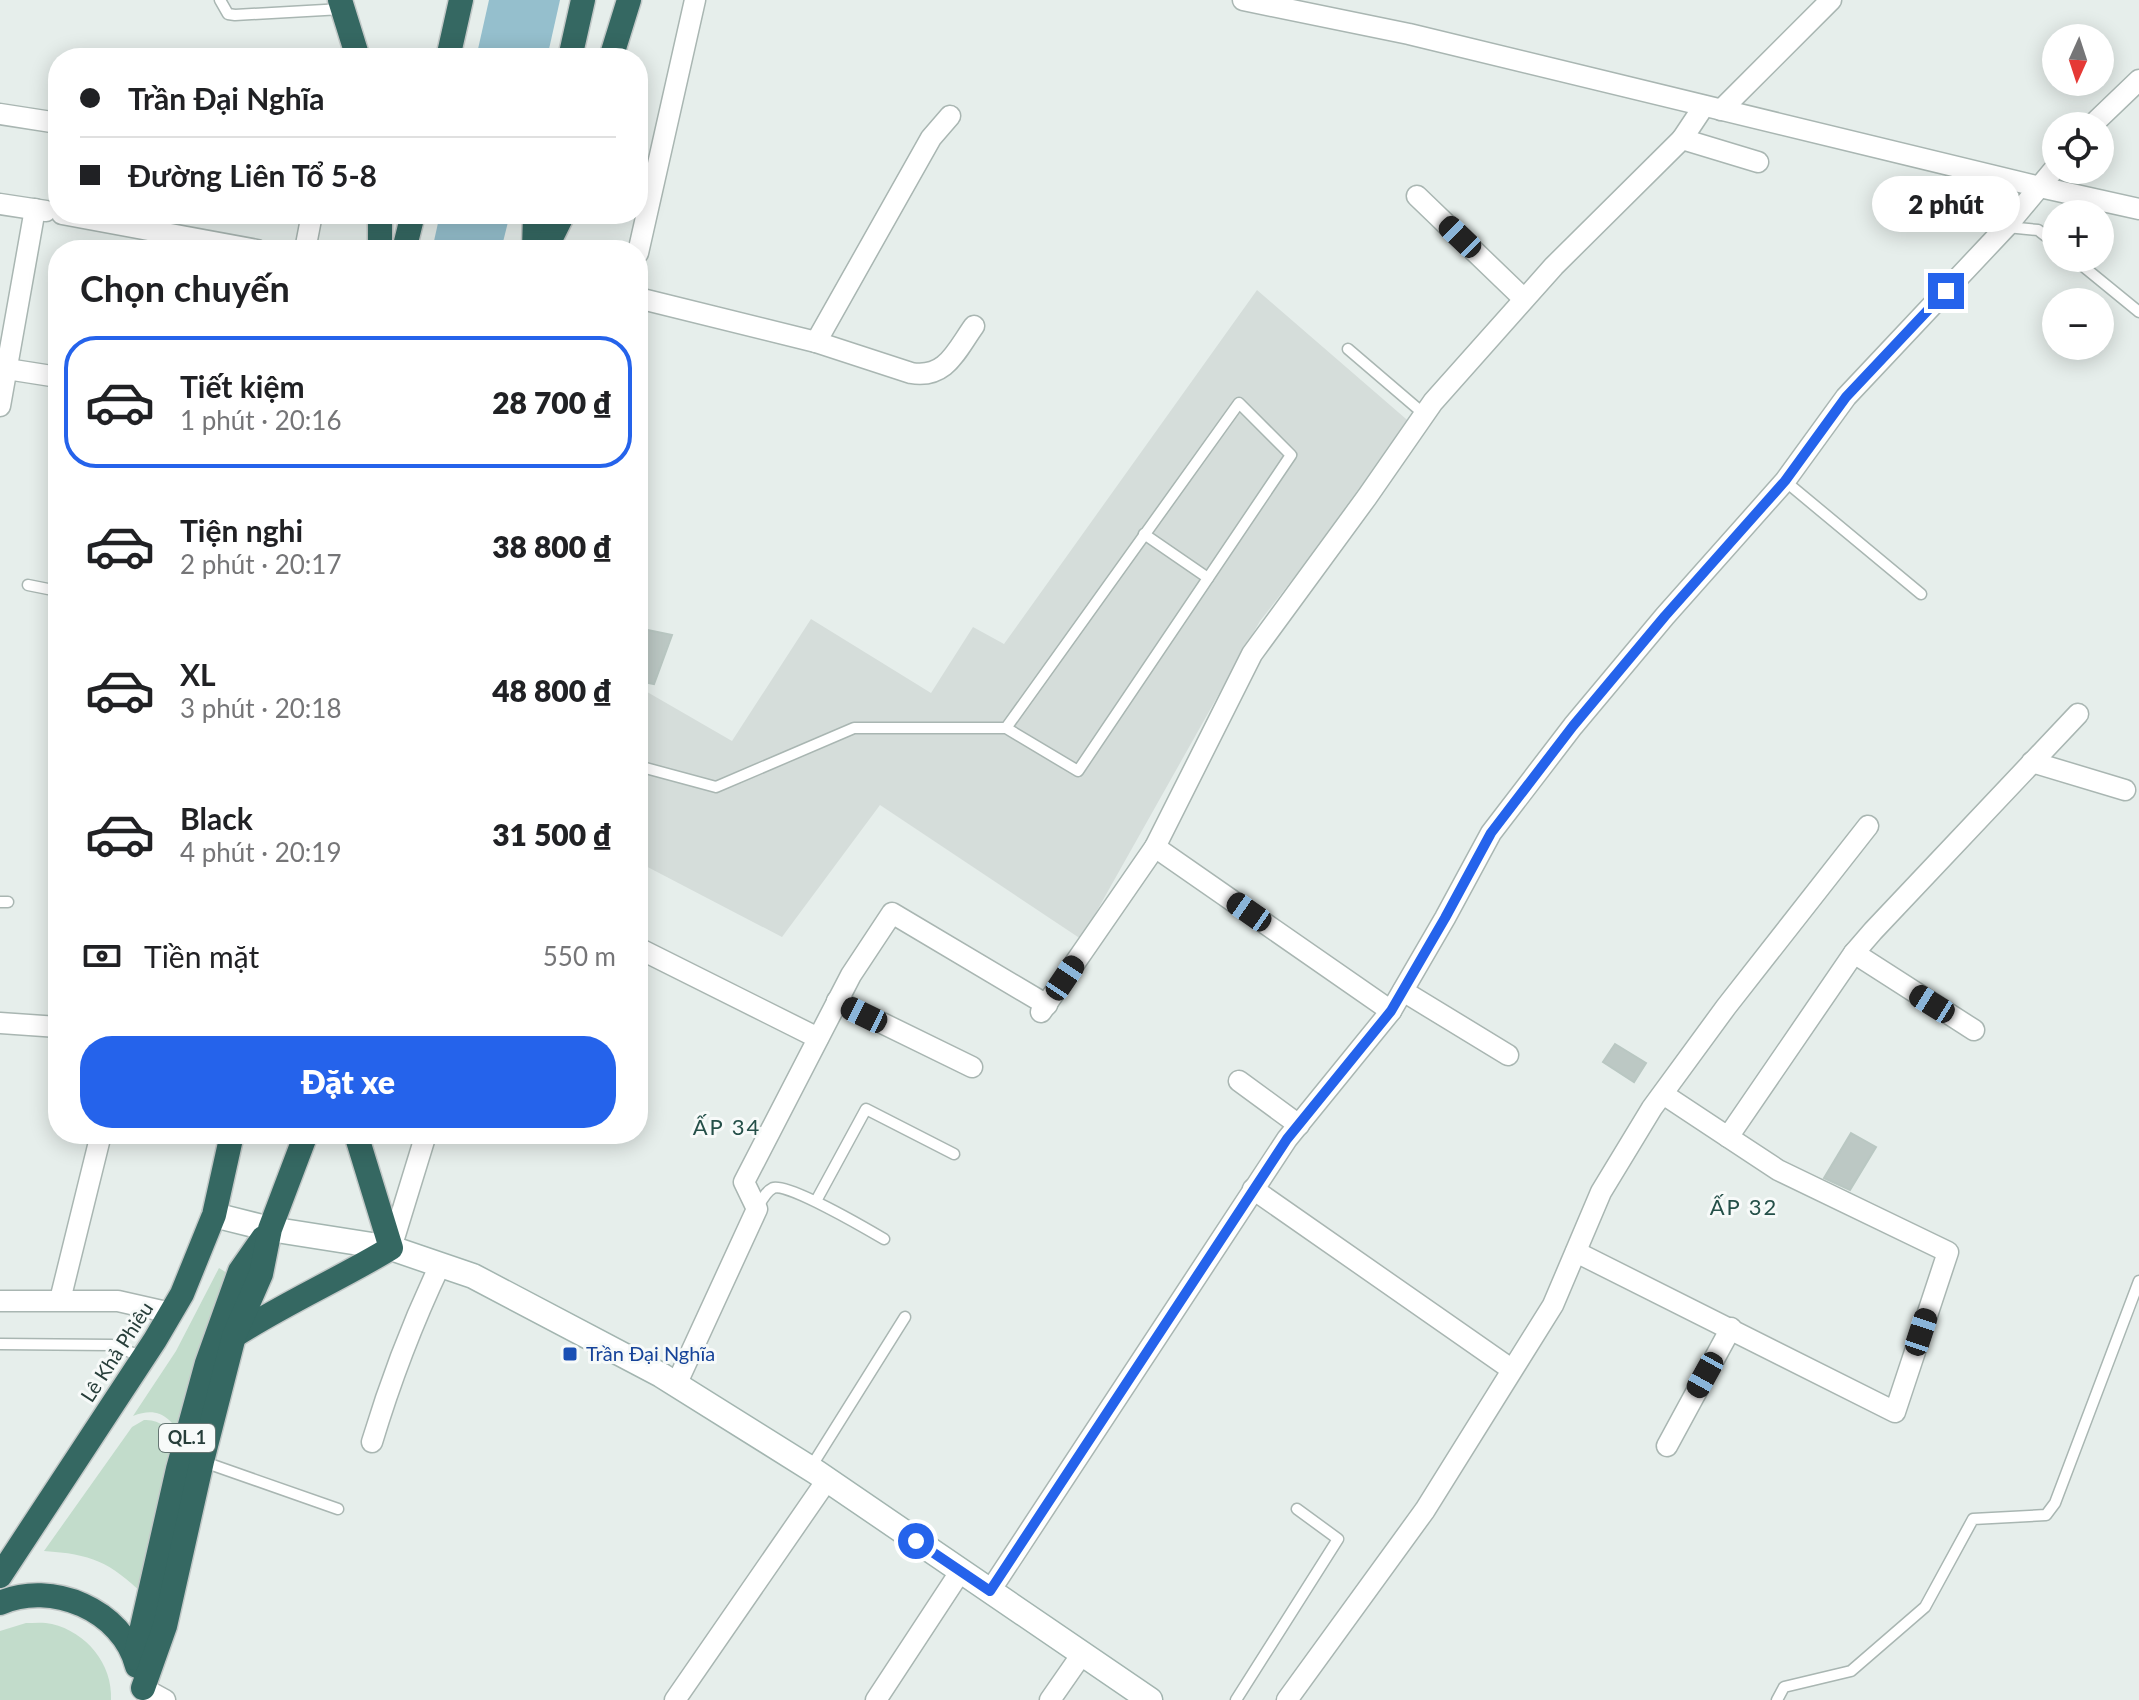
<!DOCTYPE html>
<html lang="vi">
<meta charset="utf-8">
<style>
:root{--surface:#fff;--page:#f2f2f2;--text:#202124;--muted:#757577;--line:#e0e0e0;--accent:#2563eb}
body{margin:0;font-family:Lato,sans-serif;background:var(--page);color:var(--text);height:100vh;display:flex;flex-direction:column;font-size:30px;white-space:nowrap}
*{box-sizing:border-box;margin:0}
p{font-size:26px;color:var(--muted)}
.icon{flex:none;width:44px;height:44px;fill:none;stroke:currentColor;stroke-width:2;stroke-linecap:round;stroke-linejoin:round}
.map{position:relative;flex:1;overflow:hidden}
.drawer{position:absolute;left:48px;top:240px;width:600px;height:904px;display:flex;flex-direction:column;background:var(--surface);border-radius:32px;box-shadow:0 4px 20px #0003}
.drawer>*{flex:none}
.banner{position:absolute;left:48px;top:48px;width:600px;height:176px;border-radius:32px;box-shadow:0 4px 20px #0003;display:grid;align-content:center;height:176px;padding:0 32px;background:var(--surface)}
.needle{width:52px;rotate:183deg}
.buttons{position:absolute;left:2042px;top:24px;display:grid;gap:16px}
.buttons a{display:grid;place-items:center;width:72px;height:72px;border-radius:50%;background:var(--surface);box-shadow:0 4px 20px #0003;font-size:40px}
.end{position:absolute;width:36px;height:36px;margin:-18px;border:10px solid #2563eb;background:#fff;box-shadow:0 0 0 4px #fff}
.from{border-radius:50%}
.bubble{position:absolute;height:56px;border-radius:28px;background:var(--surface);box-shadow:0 4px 20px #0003;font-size:26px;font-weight:800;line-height:56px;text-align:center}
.car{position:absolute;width:24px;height:48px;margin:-24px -12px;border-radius:10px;box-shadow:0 0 6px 2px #0007;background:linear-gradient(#222 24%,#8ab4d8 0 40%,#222 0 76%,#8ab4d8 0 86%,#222 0)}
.banner b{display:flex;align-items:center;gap:28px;height:76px;font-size:30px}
.banner b+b{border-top:2px solid var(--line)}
.banner i{width:20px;height:20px;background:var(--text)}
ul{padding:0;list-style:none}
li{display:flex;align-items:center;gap:24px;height:132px;margin:0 16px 12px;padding:0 16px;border:4px solid transparent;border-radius:32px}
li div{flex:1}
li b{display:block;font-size:30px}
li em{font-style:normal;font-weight:800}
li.selected{border-color:var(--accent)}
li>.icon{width:72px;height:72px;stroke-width:1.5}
h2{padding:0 32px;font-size:36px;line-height:96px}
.pay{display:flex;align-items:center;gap:20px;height:88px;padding:0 32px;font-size:30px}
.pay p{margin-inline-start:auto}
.button{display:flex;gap:16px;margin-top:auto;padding:16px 32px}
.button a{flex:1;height:92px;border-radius:32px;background:var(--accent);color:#fff;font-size:32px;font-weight:800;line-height:92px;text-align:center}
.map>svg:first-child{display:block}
</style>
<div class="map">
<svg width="2139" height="1700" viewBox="0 0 2139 1700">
<rect width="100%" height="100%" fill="#e6eeeb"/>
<path fill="#d5ddda" d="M1257 290 1413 425 1260 621 1081 939 880 805 782 937 638 862V689H642L732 741 811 619 931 693 973 627 1004 644Z"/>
<g fill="#c2dccb">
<path d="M219 1268 227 1273 183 1438C170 1417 158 1406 133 1416L176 1351Z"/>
<path d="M144 1420C160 1419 170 1429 176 1443L144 1595C110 1562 91 1554 44 1551L132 1427Z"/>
<path d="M26 1623C34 1623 44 1622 52 1624 86 1632 113 1664 111 1700H0V1631Z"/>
</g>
<g fill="#95bfcd">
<path d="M489 0H560L547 58H476Z"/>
<path d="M440 214H510L501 250H432Z"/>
</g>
<g fill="#bcc8c4" stroke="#b9c7c2" stroke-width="2">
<path d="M638 628 672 635 654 684 638 681Z"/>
<path d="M1615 1044 1646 1063 1634 1082 1603 1062Z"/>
<path d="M1851 1133 1876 1147 1850 1190 1824 1178Z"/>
</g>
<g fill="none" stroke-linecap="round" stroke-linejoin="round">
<defs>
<g id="lane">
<path d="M220 0 228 14 235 15 342 9"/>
<path d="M2007 227 2038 230 2056 244"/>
<path d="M2073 258 2139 312"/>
<path d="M1348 349 1424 414"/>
<path d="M1785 481 1921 594"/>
<path d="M1144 534 1208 578"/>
<path d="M28 585 58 591"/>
<path d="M638 766 716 787 854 728H1006L1078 771 1291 455 1239 403 1006 728"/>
<path d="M0 902H8"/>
<path d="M816 1201 866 1109 954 1154"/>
<path d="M757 1209C761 1202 765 1192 773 1188 787 1182 867 1229 884 1239"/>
<path d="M0 1344 112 1345 143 1357"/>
<path d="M204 1462 338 1509"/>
<path d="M811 1467 905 1317"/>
<path d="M1236 1700 1338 1539 1297 1509"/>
<path d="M1777 1700 1784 1687 1851 1671 1925 1607 1973 1519 2046 1515 2055 1503 2139 1281"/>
</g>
<g id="street">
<path d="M1243 0 1409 34 2040 187 2139 209"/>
<path d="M1721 110 1831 0"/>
<path d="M0 114 58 123"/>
<path d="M2091 126 2139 80"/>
<path d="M1682 139 1704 106"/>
<path d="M1417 196 1524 299"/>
<path d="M0 204 46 211"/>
<path d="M62 214 257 250"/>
<path d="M305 250 312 214"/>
<path d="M638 253 695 0"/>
<path d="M638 298 816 342 911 373C946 379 956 351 974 326"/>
<path d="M816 342 931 138 950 116"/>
<path d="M7 369 58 377"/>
<path d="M0 406 35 209"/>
<path d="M2032 762 2125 790"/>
<path d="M1155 847 1391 1011"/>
<path d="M638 948 818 1038"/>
<path d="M1854 953 1974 1030"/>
<path d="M1403 991 1508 1055"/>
<path d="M837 1001 972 1067"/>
<path d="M1041 1012 1155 847 1252 654 1367 497 1433 402 1554 266 1682 139 1758 162"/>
<path d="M0 1023 58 1027"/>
<path d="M1239 1081 1299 1125"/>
<path d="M1663 1094 1728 1137 1854 953 1873 931 2078 714"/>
<path d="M1253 1189 1511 1369"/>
<path d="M391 1248 426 1134"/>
<path d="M1576 1252 1895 1412 1948 1252 1778 1170 1728 1137"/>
<path d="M60 1300 101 1134"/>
<path d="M0 1301H118L171 1313"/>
<path d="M676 1385 757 1209 744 1182 851 975 892 913 1047 1005"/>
<path d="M372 1442C391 1379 412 1324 440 1265"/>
<path d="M1667 1446 1731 1328"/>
<path d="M990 1591 1287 1139 1391 1011 1445 918 1491 833 1573 726 1665 616 1785 481 1846 397 2006 227 2056 167"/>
<path d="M143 1688 165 1700"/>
<path d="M675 1700 827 1480"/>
<path d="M876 1700 960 1572"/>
<path d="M1050 1700 1082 1654"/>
<path d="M1287 1700 1425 1510 1553 1305 1601 1192 1652 1108 1726 1007 1868 826"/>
</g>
<path id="secondary" d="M214 1215 270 1229 391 1248 473 1276 661 1375 816 1472 1150 1700"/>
<g id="highway">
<path d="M340 0 358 58"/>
<path d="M448 58 461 0"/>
<path d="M570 58 583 0"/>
<path d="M611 58 629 0"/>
<path d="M380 250V214"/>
<path d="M404 250 413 214"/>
<path d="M534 250 535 214"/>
<path d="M545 250 563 214"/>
<path d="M234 1336C285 1303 340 1279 391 1248L356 1134"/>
<path d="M0 1576 155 1340 182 1294 214 1215 232 1134"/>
<path d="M0 1603C51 1580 123 1610 137 1666"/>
<path d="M135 1658 178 1469 207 1363 240 1271 263 1238"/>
<path d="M143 1688 165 1626 202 1461 234 1336 261 1274 270 1229 306 1134"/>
</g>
</defs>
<use href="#lane" stroke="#a9b6b2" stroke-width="13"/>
<use href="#street" stroke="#a9b6b2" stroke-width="23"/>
<use href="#secondary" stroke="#a3b5b0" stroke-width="27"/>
<use href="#highway" stroke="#c3c9c8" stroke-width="27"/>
<use href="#lane" stroke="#fff" stroke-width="10"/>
<use href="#street" stroke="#fff" stroke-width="20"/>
<use href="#secondary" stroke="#fff" stroke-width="24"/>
<use href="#highway" stroke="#356862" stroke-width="24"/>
</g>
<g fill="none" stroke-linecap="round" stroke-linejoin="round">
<path stroke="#2563eb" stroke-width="10" d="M916 1541 990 1591 1287 1139 1391 1011 1445 918 1491 833 1573 726 1665 616 1785 481 1846 397 1946 291"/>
</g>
<rect fill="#1a4fb4" stroke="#f7faf9" stroke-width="3" x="562" y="1346" width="16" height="16" rx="4"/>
<g text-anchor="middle" stroke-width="6" stroke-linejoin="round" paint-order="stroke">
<rect fill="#f7faf9" stroke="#657673" stroke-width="2" x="159" y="1424" width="56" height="28" rx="6"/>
<g font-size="18" font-weight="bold" fill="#273e3a">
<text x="187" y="1444">QL.1</text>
</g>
<g font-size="20" fill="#273e3a" stroke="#f7faf9">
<text transform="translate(117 1352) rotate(-57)" y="7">Lê Khả Phiêu</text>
</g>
<g font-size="20" fill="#164399" stroke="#f7faf9" text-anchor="start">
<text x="586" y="1361">Trần Đại Nghĩa</text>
</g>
<g font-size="22" letter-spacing="2" fill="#244f48" stroke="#f7faf9">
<text x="727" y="1135">ẤP 34</text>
<text x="1744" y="1215">ẤP 32</text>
</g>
</g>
</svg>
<div class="buttons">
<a><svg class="needle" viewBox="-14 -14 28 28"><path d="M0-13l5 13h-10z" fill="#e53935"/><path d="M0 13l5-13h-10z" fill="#757577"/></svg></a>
<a><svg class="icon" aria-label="locate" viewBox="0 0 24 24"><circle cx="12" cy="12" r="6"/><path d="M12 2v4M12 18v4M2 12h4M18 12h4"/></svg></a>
<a>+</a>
<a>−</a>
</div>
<i class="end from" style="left:916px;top:1541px"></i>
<i class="end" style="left:1946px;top:291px"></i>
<div class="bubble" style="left:1872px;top:176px;width:148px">2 phút</div>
<i class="car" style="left:1460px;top:237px;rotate:314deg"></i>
<i class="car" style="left:1249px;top:912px;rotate:305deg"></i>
<i class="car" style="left:1065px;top:978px;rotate:34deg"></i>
<i class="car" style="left:1932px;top:1004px;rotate:302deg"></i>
<i class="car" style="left:864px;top:1015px;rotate:296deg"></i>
<i class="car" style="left:1921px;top:1332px;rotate:18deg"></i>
<i class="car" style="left:1705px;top:1375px;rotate:209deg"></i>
<div class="banner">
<b><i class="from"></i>Trần Đại Nghĩa</b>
<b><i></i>Đường Liên Tổ 5-8</b>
</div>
<section class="drawer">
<h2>Chọn chuyến</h2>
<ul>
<li class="selected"><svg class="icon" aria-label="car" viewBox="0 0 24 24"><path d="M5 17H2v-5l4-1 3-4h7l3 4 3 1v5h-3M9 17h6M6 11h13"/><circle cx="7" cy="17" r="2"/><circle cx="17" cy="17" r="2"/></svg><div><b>Tiết kiệm</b><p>1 phút · 20:16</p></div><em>28 700 ₫</em></li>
<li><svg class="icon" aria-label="car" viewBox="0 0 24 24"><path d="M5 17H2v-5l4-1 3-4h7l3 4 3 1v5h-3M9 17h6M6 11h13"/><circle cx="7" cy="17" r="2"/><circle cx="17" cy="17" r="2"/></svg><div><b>Tiện nghi</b><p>2 phút · 20:17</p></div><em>38 800 ₫</em></li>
<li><svg class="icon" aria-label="car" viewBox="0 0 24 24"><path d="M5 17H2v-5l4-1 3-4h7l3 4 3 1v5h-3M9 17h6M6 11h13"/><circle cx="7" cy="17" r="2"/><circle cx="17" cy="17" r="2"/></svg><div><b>XL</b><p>3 phút · 20:18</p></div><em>48 800 ₫</em></li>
<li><svg class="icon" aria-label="car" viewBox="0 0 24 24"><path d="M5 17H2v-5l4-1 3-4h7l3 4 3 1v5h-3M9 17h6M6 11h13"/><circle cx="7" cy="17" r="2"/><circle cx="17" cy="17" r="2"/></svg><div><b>Black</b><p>4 phút · 20:19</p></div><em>31 500 ₫</em></li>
</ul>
<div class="pay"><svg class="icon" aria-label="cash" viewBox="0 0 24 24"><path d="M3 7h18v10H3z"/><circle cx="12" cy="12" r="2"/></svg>Tiền mặt<p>550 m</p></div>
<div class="button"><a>Đặt xe</a></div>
</section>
</div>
